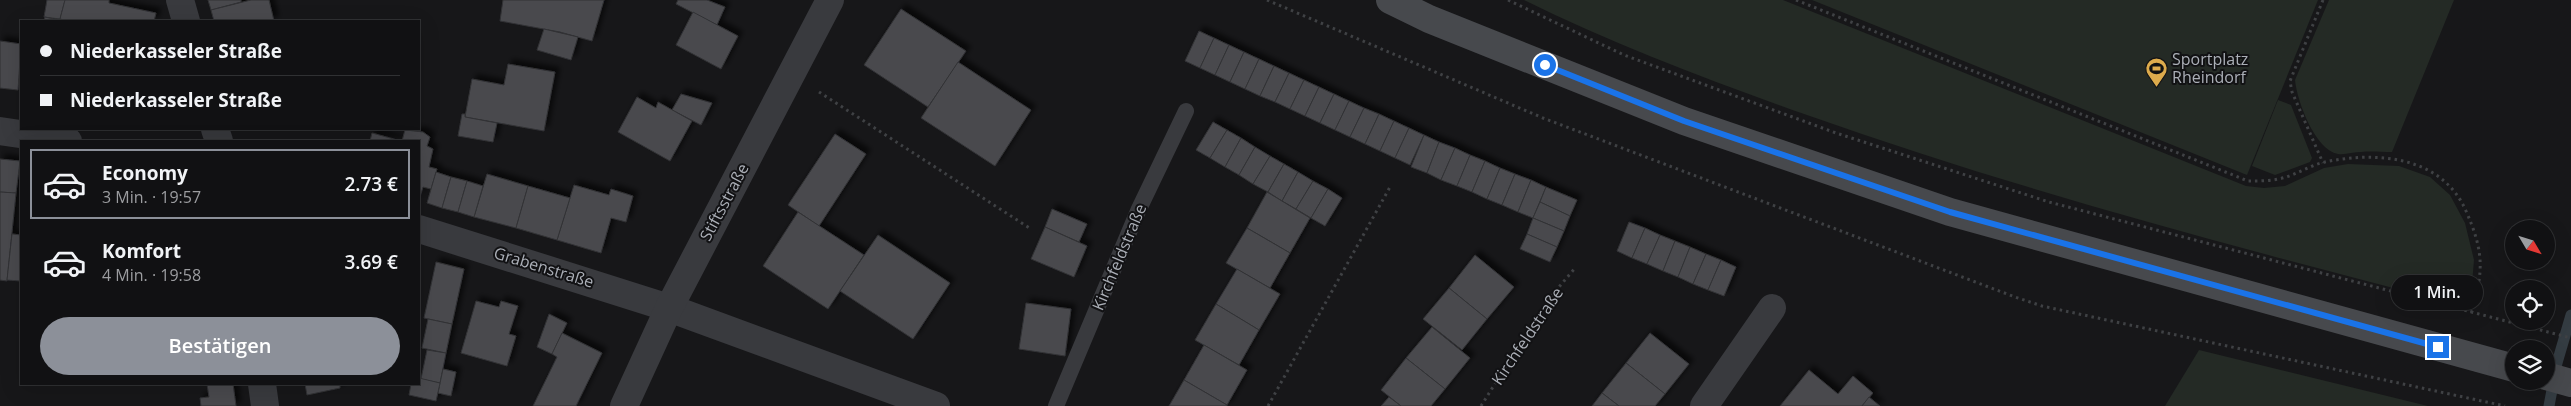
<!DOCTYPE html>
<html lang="de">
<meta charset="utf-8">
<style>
:root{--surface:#111113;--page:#1e1f21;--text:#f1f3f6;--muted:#9c9da0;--line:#303133;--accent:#8c9099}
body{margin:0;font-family:"Open Sans",sans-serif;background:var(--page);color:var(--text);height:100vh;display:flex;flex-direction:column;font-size:19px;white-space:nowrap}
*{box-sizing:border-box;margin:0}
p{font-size:16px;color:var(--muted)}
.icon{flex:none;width:28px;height:28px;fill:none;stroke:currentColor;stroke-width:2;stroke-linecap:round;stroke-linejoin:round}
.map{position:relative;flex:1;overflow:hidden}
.drawer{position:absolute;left:20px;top:140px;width:400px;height:245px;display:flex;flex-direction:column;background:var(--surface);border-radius:0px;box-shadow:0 5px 20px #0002,0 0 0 1px var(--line)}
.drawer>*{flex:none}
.banner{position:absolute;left:20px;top:20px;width:400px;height:110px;border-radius:0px;box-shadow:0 5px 20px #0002,0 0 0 1px var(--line);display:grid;align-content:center;height:110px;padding:0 20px;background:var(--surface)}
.needle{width:32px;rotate:128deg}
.controls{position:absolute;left:2505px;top:220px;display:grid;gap:10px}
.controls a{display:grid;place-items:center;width:50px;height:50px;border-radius:50%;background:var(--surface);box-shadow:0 5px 20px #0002,0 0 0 1px var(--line);font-size:25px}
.end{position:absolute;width:22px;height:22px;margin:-11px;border:6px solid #1a73e8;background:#fff;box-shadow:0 0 0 2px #fff}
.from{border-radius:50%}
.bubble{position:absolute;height:35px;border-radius:18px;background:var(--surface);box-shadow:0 5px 20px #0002,0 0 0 1px var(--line);font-size:16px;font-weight:600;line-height:35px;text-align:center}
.banner b{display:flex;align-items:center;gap:18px;height:48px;font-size:19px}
.banner b+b{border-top:1px solid var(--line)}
.banner i{width:12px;height:12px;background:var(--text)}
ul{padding:9px 0 0;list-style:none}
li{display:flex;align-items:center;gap:15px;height:70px;margin:0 10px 8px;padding:0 10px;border:2px solid transparent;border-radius:0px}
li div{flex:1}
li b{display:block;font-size:19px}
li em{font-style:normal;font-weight:600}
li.active{border-color:var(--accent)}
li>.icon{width:45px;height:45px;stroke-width:1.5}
.action{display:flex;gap:10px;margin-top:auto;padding:10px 20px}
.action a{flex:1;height:58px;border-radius:30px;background:var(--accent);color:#fff;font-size:20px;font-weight:600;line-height:58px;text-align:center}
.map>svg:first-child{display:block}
</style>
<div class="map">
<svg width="2571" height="406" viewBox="0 0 2571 406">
<defs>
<filter id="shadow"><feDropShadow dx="4.5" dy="-4.5" stdDeviation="2.5" flood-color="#0009"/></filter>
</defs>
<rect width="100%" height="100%" fill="#171719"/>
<g fill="#242a25">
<path d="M1524 0H1783L2246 186 2264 188 2285 186 2324 168 2348 164 2399 166 2430 177 2450 195 2465 223 2474 260 2470 308C2247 250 2024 192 1807 115 1711 81 1615 45 1524 0Z"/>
<path d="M1812 0H2318L2247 175Z"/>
<path d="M2329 0H2454L2392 152C2382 152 2371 151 2361 152 2354 152 2345 155 2338 154 2315 150 2297 101 2295 80Z"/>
<path d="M2278 100 2291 105 2312 158 2310 162 2275 175 2252 166Z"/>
<path d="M2199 350 2428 406H2165Z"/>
</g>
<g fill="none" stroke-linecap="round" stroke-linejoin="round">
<path stroke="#343c42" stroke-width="11" d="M2549 406 2557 363 2571 315"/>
</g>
<g fill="#494a4e" stroke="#323235" filter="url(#shadow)">
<path d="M47 0H65L60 19 44 17Z"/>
<path d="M65 0H109V3L156 13 154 21H70L60 19Z"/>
<path d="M208 0H241V2L211 10Z"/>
<path d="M251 0H269L274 21H214L211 10Z"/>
<path d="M503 0H604L592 41 560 32 500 21Z"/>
<path d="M678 0H707L725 7 717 25 676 4Z"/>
<path d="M901 9 966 51 928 107 864 65Z"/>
<path d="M693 12 738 36 721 69 676 45Z"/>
<path d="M45 17 62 21H44Z"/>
<path d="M544 29 578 37 571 60 537 50Z"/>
<path d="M1199 31 1214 38 1200 68 1185 61Z"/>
<path d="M1214 38 1229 45 1215 75 1200 68Z"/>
<path d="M0 41 21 44 18 90 0 88Z"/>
<path d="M1229 45 1244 52 1230 82 1215 75Z"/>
<path d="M1244 52 1259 59 1245 89 1230 82Z"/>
<path d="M1259 59 1274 66 1260 96 1245 89Z"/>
<path d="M958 62 1031 110 995 166 921 118Z"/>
<path d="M508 64 555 72 544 131 465 117 472 79 504 85Z"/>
<path d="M1274 66 1289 73 1275 102 1260 96Z"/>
<path d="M1289 73 1304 80 1290 109 1275 102Z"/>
<path d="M1304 80 1319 87 1305 116 1290 109Z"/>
<path d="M1319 87 1334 94 1320 123 1305 116Z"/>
<path d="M681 94 712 103 701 125 672 110Z"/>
<path d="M1334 94 1349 101 1335 130 1320 123Z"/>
<path d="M637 97 656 108 658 102 692 121 670 161 618 132Z"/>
<path d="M1349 101 1364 108 1350 137 1335 130Z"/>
<path d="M1364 108 1379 114 1365 144 1350 137Z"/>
<path d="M462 114H465V117L497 123 493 142 458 136Z"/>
<path d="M1379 114 1394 121 1380 151 1365 144Z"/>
<path d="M1394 121 1409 128 1395 158 1380 151Z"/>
<path d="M1213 122 1227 130 1210 158 1196 150Z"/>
<path d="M1409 128 1424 135 1410 165 1395 158Z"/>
<path d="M405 130 423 132 430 137 427 146 433 149 429 167 437 169 431 189 423 187 419 200V141H402Z"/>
<path d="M1227 130 1241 138 1225 167 1210 158Z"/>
<path d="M372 133 401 141H370Z"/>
<path d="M835 134 866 154 819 226 788 205Z"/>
<path d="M1424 135 1439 142 1427 173 1411 167Z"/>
<path d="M1241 138 1255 147 1239 175 1225 167Z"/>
<path d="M1439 142 1455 148 1441 180 1427 173Z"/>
<path d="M1255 147 1270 156 1253 184 1239 175Z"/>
<path d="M1455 148 1470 155 1457 186 1441 180Z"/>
<path d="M1470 155 1485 161 1472 192 1457 186Z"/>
<path d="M1270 156 1284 164 1268 192 1253 184Z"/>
<path d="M0 159 20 161 16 193 0 192Z"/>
<path d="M1485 161 1500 168 1487 199 1472 192Z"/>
<path d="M1284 164 1298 172 1282 201 1268 192Z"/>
<path d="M1500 168 1515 174 1502 205 1487 199Z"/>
<path d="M436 172 451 177 442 208 427 203Z"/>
<path d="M1298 172 1313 181 1296 209 1282 201Z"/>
<path d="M487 174 528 186 516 228 474 217Z"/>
<path d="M1515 174 1531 180 1518 212 1502 205Z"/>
<path d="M451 177 467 181 458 212 442 208Z"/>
<path d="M1531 180 1546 187 1533 218 1518 212Z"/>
<path d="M467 181 483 186 474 217 458 212Z"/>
<path d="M1313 181 1328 189 1311 218 1296 209Z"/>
<path d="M574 185 609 195 611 189 633 196 626 222 611 218 601 253 557 240Z"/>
<path d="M528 186 570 198 557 240 516 228Z"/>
<path d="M1546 187 1577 200 1570 216 1540 202Z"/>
<path d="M1328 189 1342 198 1325 226 1311 218Z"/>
<path d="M0 192 16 193 7 281 0 280Z"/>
<path d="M1267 192 1310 218 1290 253 1247 228Z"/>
<path d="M1540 202 1570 216 1564 231 1533 218Z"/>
<path d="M1052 209 1087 224 1079 242 1045 227Z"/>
<path d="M798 212 864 255 828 309 763 266Z"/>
<path d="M1533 218 1564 231 1557 247 1527 234Z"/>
<path d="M1629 222 1645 228 1632 258 1617 251Z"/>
<path d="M1045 227 1087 246 1074 277 1031 259Z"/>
<path d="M1247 228 1290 253 1270 288 1226 263Z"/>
<path d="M1645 228 1660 235 1647 264 1632 258Z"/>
<path d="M12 234 21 235V281L7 280Z"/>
<path d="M1527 234 1557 247 1550 262 1520 249Z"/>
<path d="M878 235 950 283 913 339 840 291Z"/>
<path d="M1660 235 1675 241 1663 271 1647 264Z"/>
<path d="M1675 241 1690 247 1678 277 1663 271Z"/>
<path d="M1690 247 1706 254 1693 284 1678 277Z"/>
<path d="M1706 254 1721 260 1708 290 1693 284Z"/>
<path d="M1475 255 1514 287 1487 319 1449 288Z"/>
<path d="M1721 260 1736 267 1724 296 1708 290Z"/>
<path d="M436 262 464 269 452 324 424 318Z"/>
<path d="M1237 269 1280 294 1259 330 1216 304Z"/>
<path d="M1449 288 1487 319 1462 350 1423 319Z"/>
<path d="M476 301 499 307 501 301 518 306 509 334 516 336 507 366 461 353Z"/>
<path d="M1026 303 1071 309 1065 356 1019 349Z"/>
<path d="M1216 304 1259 330 1239 365 1195 340Z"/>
<path d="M549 314 567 323 552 354 537 347Z"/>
<path d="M428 319 452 324 446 353 422 348Z"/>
<path d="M1432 327 1470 358 1445 389 1406 358Z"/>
<path d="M562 333 602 353 576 406H533L557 357 552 354Z"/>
<path d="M1650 333 1689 364 1665 394 1626 363Z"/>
<path d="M1204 345 1247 370 1227 405 1184 380Z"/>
<path d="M427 350 446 353 440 383 421 379Z"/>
<path d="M1406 358 1445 389 1431 406H1401L1381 390Z"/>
<path d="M1626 363 1665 394 1655 406H1619L1602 393Z"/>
<path d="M443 369 456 372 451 396 438 393Z"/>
<path d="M1809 370 1838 394 1853 376 1873 393 1862 406H1780Z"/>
<path d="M419 378 440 383 436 401 409 395 411 384H419Z"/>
<path d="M1184 380 1227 405V406H1169Z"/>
<path d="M207 384H233L236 406H201L200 398 209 397Z"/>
<path d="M305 384H340V388L307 395Z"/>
<path d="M1602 393 1619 406H1592Z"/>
<path d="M1389 397 1401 406H1381Z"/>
<path d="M1869 397 1880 406H1862Z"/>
</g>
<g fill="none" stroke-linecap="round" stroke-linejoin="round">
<g stroke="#3f4144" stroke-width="3" stroke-dasharray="2.5 4" stroke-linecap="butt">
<path d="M1267 0 1543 118 2015 297 2042 306 2505 406"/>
<path d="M1508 0 1624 55 1836 133 2049 202 2571 338"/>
<path d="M1796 0 2248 181C2260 181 2274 181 2286 177 2299 173 2311 165 2325 162 2377 151 2442 156 2466 211 2484 252 2484 271 2471 314"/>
<path d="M2323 0 2290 81 2292 92 2323 163"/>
<path d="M819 92 1031 229"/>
<path d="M1268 406 1390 187"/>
<path d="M1481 406 1547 301 1576 267"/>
</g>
<path stroke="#393a3e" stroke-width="16" d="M1056 406 1138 211 1186 111"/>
<g stroke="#393a3e" stroke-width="28">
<path d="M180 0 186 21"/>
<path d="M215 129 219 141"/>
<path d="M0 131 68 141"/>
<path d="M419 229 669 308 936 406"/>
<path d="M262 384 265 406"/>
<path d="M1704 406 1772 308"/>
</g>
<path stroke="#393a3e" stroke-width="28" d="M624 406 669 308 830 0"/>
<g stroke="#47494d" stroke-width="28">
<path d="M1390 0 1429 19 1684 121 1950 212 2514 368"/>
<path d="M2546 376 2571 383"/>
</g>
</g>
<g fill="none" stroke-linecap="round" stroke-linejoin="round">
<path stroke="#1a73e8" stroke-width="6" d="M1545 65 1684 121 1950 212 2438 347"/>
</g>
<defs>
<symbol id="stadium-pin" viewBox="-11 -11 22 30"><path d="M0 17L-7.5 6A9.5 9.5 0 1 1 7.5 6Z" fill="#ddab4c" stroke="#121214"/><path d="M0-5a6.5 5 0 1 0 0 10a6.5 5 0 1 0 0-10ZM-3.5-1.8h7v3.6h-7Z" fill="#111"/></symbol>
</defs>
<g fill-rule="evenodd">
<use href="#stadium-pin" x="2144" y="56" width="25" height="34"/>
</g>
<g text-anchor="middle" stroke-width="4" stroke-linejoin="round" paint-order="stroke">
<g font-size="16" fill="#abafb7" stroke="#121214" text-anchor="start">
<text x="2172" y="65">Sportplatz<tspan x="2172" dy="18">Rheindorf</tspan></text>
</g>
<g font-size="16" fill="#abafb7" stroke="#121214">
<text transform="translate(724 202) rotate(-62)" y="6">Stiftsstraße</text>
<text transform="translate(1119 257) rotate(-67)" y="6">Kirchfeldstraße</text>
<text transform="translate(544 267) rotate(17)" y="6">Grabenstraße</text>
<text transform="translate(1527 336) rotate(-56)" y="6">Kirchfeldstraße</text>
</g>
</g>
</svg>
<div class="controls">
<a><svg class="needle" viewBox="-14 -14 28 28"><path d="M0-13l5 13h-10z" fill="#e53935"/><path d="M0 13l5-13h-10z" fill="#9c9da0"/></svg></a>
<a><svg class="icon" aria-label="locate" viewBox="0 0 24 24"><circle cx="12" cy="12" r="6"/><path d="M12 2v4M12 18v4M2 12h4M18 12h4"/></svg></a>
<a><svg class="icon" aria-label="layers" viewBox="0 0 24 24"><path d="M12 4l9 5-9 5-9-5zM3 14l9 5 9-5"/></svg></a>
</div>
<i class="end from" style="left:1545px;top:65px"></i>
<i class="end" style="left:2438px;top:347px"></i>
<div class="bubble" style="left:2391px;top:275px;width:92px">1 Min.</div>
<div class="banner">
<b><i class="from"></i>Niederkasseler Straße</b>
<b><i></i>Niederkasseler Straße</b>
</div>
<section class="drawer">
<ul>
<li class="active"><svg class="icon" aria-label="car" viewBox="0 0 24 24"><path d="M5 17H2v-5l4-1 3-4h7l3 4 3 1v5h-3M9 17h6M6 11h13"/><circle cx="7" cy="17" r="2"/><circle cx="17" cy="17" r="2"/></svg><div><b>Economy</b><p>3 Min. · 19:57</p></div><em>2.73 €</em></li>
<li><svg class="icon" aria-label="car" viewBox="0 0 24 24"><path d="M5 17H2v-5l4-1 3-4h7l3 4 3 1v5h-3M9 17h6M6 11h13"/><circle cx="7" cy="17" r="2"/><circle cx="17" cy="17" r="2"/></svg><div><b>Komfort</b><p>4 Min. · 19:58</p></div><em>3.69 €</em></li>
</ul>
<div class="action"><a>Bestätigen</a></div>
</section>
</div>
